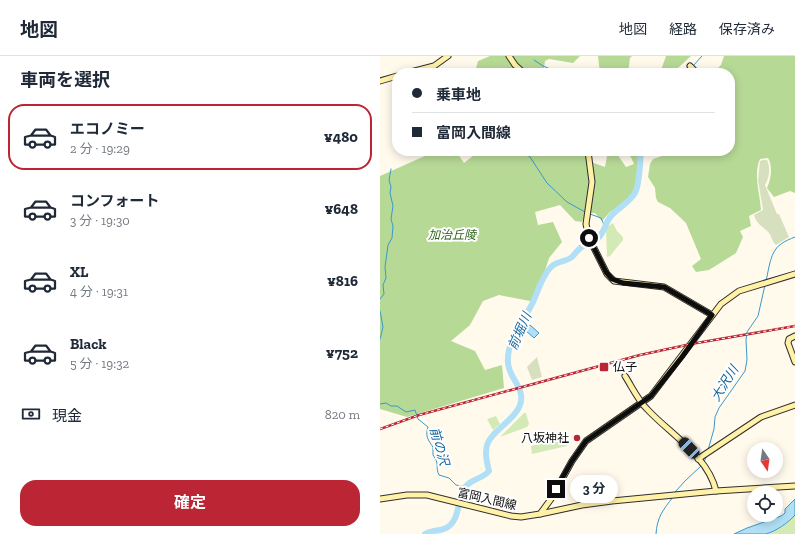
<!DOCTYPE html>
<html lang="ja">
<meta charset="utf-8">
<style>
:root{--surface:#fff;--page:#f6f6f7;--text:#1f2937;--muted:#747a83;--line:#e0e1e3;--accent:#bc2533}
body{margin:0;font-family:"Zilla Slab","Noto Sans JP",serif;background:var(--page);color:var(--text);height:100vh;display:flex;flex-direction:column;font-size:15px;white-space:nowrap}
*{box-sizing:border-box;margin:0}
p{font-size:13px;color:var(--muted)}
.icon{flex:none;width:22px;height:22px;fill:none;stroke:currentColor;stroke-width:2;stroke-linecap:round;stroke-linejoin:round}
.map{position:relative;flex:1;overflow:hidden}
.details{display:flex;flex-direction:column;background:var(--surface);width:380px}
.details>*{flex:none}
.hud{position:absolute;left:12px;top:12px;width:343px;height:88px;border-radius:16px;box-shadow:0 2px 10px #0003;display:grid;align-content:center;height:88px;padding:0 20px;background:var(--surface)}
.needle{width:26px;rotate:167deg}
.fabs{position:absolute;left:367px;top:386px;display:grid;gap:8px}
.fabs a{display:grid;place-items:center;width:36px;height:36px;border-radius:50%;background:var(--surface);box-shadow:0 2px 10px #0003;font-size:20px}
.end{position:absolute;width:18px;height:18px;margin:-9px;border:5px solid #0d0d0d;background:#fff;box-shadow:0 0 0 2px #fff}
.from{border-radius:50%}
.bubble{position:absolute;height:28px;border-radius:14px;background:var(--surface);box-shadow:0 2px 10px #0003;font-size:13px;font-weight:700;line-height:28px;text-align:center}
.car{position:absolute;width:12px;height:24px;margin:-12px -6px;border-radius:5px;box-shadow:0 0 3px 1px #0007;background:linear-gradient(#222 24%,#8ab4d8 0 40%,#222 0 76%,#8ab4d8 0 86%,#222 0)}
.hud b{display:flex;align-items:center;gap:14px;height:38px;font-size:15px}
.hud b+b{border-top:1px solid var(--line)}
.hud i{width:10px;height:10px;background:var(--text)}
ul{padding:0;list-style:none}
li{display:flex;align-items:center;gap:12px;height:66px;margin:0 8px 6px;padding:0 12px;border:2px solid transparent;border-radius:16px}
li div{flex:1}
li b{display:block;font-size:15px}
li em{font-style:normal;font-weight:700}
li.active{border-color:var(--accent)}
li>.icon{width:36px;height:36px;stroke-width:1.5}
h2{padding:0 20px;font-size:18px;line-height:48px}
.pay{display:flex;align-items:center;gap:10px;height:44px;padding:0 20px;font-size:15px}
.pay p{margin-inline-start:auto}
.action{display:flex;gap:8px;margin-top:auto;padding:8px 20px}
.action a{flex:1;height:46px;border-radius:16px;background:var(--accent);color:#fff;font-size:16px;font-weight:700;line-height:46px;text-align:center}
header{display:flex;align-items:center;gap:24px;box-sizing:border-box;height:56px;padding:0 20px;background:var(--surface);border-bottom:1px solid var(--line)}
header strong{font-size:19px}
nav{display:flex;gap:22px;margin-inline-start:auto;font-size:14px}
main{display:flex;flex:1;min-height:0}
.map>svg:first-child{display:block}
</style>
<header>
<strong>地図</strong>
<nav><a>地図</a><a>経路</a><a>保存済み</a></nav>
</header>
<main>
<section class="details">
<h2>車両を選択</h2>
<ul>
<li class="active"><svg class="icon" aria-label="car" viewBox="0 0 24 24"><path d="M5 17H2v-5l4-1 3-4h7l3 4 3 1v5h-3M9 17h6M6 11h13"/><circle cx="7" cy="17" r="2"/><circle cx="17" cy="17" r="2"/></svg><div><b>エコノミー</b><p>2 分 · 19:29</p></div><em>¥480</em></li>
<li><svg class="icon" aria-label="car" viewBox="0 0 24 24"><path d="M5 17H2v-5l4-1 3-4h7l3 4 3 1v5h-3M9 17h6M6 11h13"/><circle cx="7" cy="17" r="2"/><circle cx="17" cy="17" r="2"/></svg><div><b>コンフォート</b><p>3 分 · 19:30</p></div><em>¥648</em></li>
<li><svg class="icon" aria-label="car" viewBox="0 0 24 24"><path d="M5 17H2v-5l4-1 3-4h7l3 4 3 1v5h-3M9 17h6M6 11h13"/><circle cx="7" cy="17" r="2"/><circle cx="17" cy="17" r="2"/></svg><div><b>XL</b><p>4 分 · 19:31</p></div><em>¥816</em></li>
<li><svg class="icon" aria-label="car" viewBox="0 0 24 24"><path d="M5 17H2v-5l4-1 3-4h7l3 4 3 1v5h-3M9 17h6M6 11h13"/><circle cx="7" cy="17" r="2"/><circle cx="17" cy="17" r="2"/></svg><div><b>Black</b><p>5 分 · 19:32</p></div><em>¥752</em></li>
</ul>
<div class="pay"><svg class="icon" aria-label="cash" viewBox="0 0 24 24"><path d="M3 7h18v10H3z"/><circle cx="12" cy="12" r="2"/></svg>現金<p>820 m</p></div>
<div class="action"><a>確定</a></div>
</section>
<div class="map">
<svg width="415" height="478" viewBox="0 0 415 478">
<rect width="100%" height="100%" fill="#fffaec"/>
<g fill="#d3e9b6">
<path d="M233 167 237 175 243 181V184L230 200 227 201 226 172Z"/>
<path d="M144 357H146L149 368 147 371 120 381Z"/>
<path d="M116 360 120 368 113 374 107 363Z"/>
<path d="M183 382 185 383 187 390 152 398 151 390Z"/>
<path d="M415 459V478H385L404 469Z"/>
</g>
<g fill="#b7d996">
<path d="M110 0H200L193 7 169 3 165 5 164 12 170 17H93L95 16 98 5Z"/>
<path d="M218 0H252L250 2 248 17H220Z"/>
<path d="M286 0H311L299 11 290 17H280Z"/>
<path d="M344 0H415V137L410 135 394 141 387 132C391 124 393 110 388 102L380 103C373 118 380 138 381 154L369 160 371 170 360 175 363 181 356 197 329 214 316 216 312 210 321 203 306 167 290 152 278 146 276 142 275 132 268 121 270 108 273 103 285 99 286 95H350V17H333L341 9Z"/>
<path d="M56 95H76L84 107 99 95H209L211 106 225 111 228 95H235L246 111 254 108 248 95H263L260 125 248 144 230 156 222 165 215 157H205L202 166 195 165 180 149 155 156 158 169 173 166 182 186 169 202 155 246 119 239 103 245 90 269 71 285 95 295 105 314 122 309 124 332 27 361 0 353V120Z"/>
</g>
<g fill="#d7e0be">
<path d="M383 104H387C391 112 389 123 385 129L397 158H399L409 181 396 189C392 186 392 181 389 177 383 170 377 169 374 159L383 154 378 124 380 105Z"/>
<path d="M157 301 162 321 152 324 147 311Z"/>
</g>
<g fill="#b1e0f6" stroke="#3899cd">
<path d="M150 269 159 277 154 282 145 274Z"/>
<path d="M415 443V459C408 467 396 475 386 478 378 478 362 478 354 478L367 472 401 460 405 457V453Z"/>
</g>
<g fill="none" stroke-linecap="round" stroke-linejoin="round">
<g stroke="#3899cd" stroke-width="1">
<path d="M154 4 163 10 180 17"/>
<path d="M313 10 322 0"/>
<path d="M301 17 309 13"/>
<path d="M142 95 150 101 167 127 187 146 205 156"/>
<path d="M210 158 221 162 225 171"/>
<path d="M386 225C389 213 390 195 401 188 405 185 410 183 415 181"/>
<path d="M0 243 4 238 3 229 6 222 5 211 8 189 12 182 13 170 11 163 13 150 10 137 11 131 9 124 11 113"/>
<path d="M0 255 3 271 0 283"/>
<path d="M0 348 6 347 11 350H17L26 356 35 354 38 363 48 371C45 380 48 384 53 391V399C60 408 55 411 59 419L69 422 76 429 85 431"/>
<path d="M328 394 334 373 335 361 339 352 365 315 367 304 366 284 367 276 378 260 385 229"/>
<path d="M324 406 327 399"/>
<path d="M295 436 305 425 321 410"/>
<path d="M276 478C277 461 283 454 293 441"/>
</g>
<path stroke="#b1e0f6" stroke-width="6" d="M45 478C52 474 60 475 66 472 80 465 77 445 84 433 89 423 103 423 109 415 101 385 109 383 129 364 133 360 138 355 140 349 146 332 129 323 128 307 126 285 144 265 153 246 158 235 162 220 171 211 176 205 186 206 192 201 196 197 199 192 203 190 207 187 213 187 217 183 224 178 225 167 231 160 238 152 249 147 255 137 260 128 260 106 261 95"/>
<defs>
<g id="secondary">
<path d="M129 0 135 9 144 17"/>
<path d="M310 10 314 14"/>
<path d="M27 17 54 10 68 0"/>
<path d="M0 25 17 20"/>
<path d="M208 95 212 126 206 168 209 182 227 218 234 225 284 231 332 259"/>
<path d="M415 280 409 283 408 287 415 306"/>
<path d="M245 320C252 331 258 344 267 353 290 378 328 400 336 435"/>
<path d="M318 403 381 361 415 349"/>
<path d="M0 443 27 439H47L131 460 141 461 160 458 171 443 192 405 206 385 271 340 341 248 359 235 415 218"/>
<path d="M160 458 202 449 232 445 336 435 415 430"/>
</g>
</defs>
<use href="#secondary" stroke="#2f2f2f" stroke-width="7"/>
<use href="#secondary" stroke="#fff1a7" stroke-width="5"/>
<defs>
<path id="rail" d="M0 373 39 359 260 299 311 288 415 270"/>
</defs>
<use href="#rail" stroke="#bc2533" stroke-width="2.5"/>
<use href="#rail" stroke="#fff" stroke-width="1" stroke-dasharray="3" stroke-linecap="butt"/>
</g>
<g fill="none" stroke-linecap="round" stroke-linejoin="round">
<path stroke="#0d0d0d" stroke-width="5" d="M176 433 192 405 206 385 271 340 302 301 332 259 284 231 243 227 232 223 226 216 209 182"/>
</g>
<g fill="#bc2533" stroke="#fff" stroke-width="1.5">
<rect x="219" y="306" width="10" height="10" rx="2"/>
<circle cx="197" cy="382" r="4"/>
</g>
<g text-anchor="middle" stroke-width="4" stroke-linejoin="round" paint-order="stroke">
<g font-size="12" font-style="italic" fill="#2f641d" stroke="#fff">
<text x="72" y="183">加治丘陵</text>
</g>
<g font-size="12" fill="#0d0d0d" stroke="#fff" text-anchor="start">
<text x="233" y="315">仏子</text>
<text x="189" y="386" text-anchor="end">八坂神社</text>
</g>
<g font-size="12" fill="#0d0d0d" stroke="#fff">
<text transform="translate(107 443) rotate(13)" y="4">富岡入間線</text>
</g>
<g font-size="13" font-style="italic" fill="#16699e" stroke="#fff">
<text transform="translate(139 275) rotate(-66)" y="5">前堀川</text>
<text transform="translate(344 327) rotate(-58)" y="5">大沢川</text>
<text transform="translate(60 390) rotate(74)" y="5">前の沢</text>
</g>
</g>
</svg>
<div class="fabs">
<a><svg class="needle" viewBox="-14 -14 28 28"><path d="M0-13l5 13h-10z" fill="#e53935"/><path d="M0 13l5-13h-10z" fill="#747a83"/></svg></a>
<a><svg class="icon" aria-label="locate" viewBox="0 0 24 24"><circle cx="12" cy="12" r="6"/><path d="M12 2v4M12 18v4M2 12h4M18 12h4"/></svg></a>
</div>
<i class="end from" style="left:209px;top:182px"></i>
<i class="end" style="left:176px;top:433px"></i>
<div class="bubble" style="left:190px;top:419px;width:48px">3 分</div>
<i class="car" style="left:309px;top:392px;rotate:316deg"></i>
<div class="hud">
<b><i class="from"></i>乗車地</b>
<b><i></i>富岡入間線</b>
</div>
</div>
</main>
